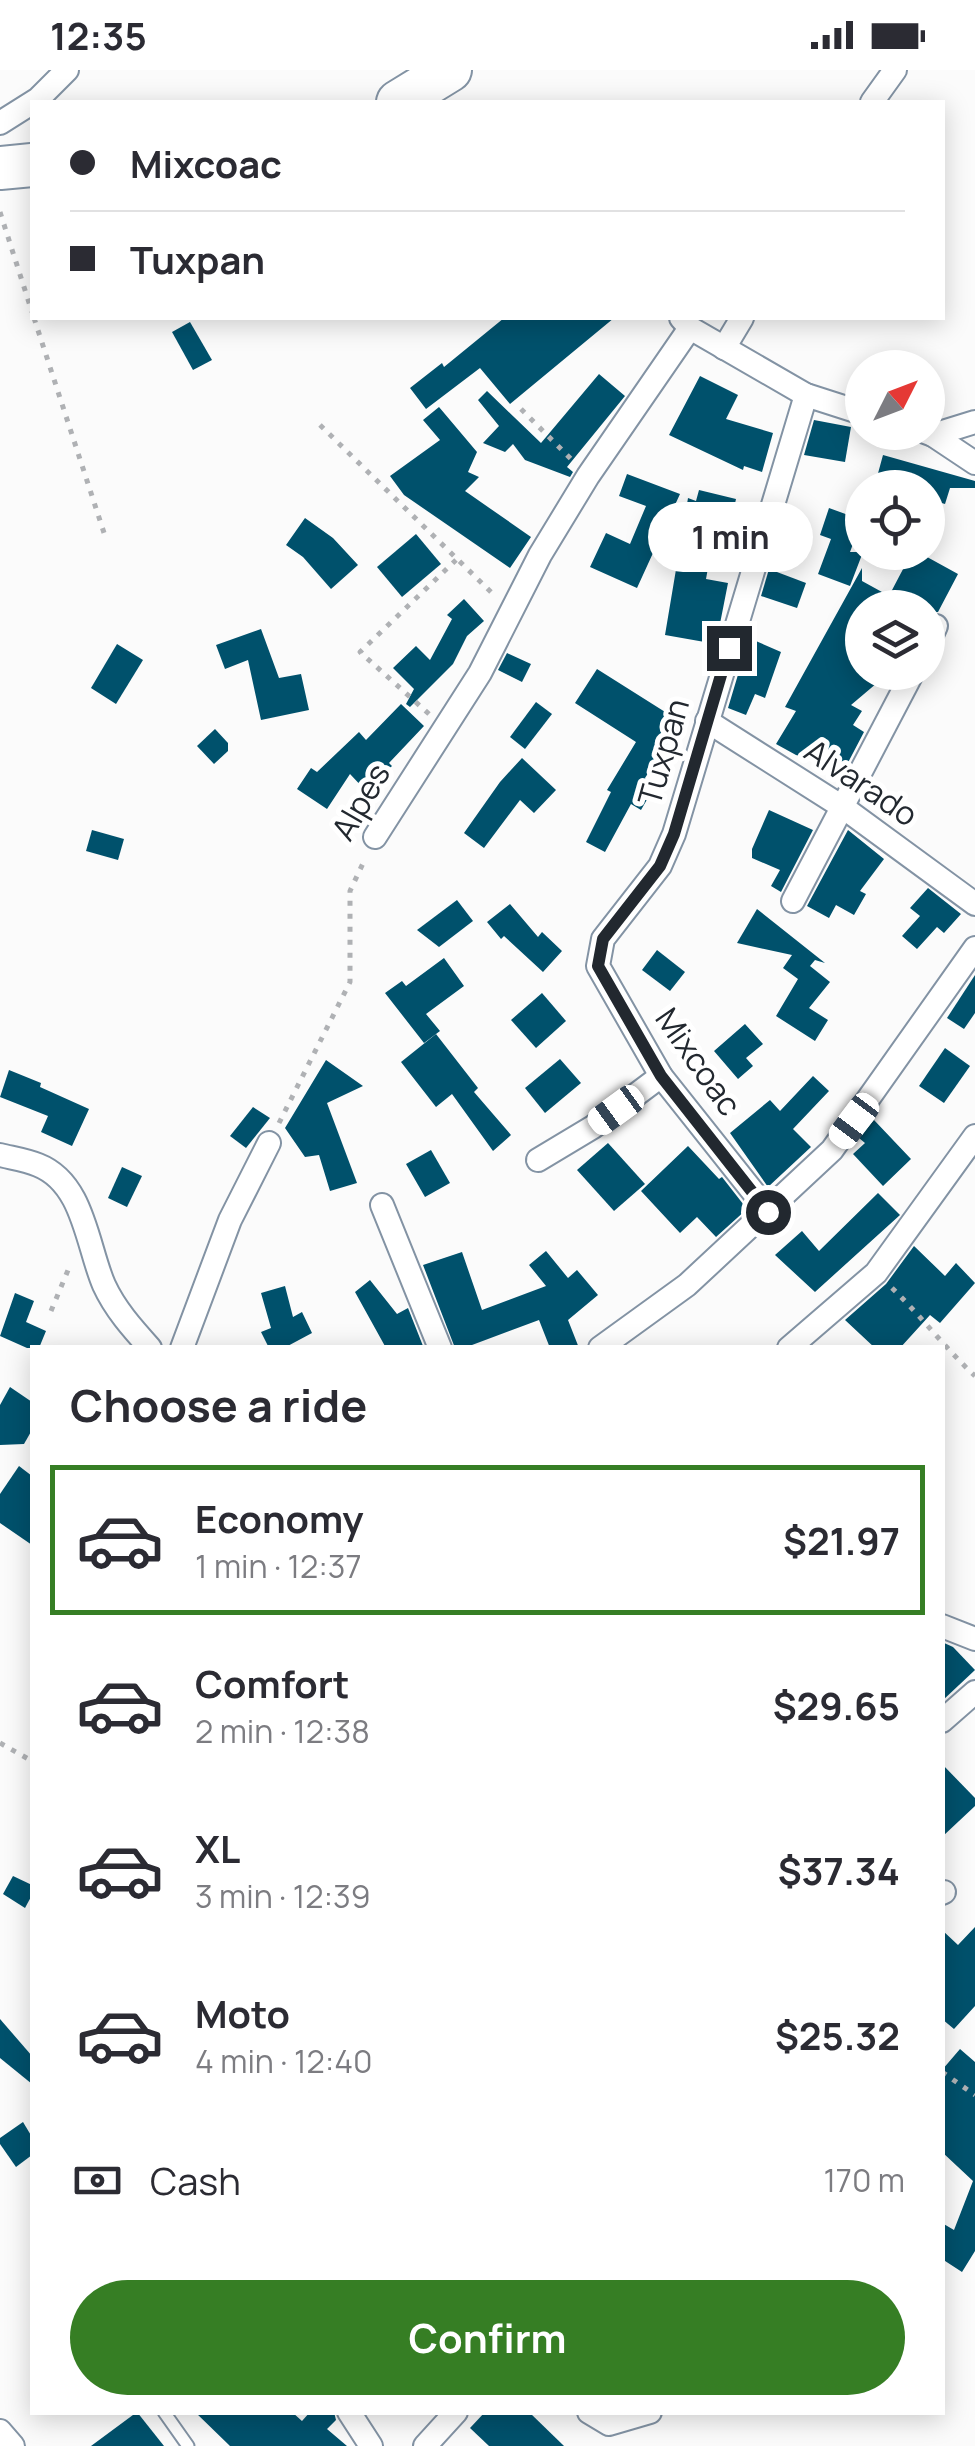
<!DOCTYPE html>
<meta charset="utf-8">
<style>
:root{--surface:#fff;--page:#f7f7f7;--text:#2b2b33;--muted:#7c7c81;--line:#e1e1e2;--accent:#367e24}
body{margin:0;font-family:Manrope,sans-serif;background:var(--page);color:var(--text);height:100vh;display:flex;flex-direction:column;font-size:38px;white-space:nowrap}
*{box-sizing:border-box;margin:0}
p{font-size:32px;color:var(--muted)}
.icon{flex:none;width:55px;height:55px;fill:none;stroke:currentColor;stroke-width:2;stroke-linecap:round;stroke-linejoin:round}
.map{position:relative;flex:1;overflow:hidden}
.drawer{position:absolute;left:30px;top:1275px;width:915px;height:1070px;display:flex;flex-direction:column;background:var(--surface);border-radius:0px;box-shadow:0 5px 25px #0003}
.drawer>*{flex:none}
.hud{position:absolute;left:30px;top:30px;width:915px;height:220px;border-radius:0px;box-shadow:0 5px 25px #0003;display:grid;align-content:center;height:220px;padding:0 40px;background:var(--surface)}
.needle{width:65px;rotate:48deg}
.buttons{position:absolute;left:845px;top:280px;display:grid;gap:20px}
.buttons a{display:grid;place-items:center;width:100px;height:100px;border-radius:50%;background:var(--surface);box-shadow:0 5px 25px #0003;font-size:50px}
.end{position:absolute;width:45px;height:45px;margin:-22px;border:12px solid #22282f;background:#fff;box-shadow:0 0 0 5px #fff}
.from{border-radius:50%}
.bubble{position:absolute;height:70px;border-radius:35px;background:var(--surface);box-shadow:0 5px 25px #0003;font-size:32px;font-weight:700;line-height:70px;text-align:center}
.car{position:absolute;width:30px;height:60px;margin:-30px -15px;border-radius:12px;box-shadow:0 0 8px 2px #0007;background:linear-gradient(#fff 24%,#345 0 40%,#fff 0 76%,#345 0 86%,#fff 0)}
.hud b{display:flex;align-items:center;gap:35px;height:95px;font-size:38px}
.hud b+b{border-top:2px solid var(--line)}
.hud i{width:25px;height:25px;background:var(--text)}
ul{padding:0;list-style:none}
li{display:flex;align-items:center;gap:30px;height:150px;margin:0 20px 15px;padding:0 20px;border:5px solid transparent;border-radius:0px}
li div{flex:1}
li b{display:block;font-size:38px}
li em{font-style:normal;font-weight:700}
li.current{border-color:var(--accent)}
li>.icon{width:90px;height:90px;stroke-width:1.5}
h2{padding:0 40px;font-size:45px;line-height:120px}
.pay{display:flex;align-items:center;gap:25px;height:110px;padding:0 40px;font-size:38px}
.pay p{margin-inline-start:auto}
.primary-button{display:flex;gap:20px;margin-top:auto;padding:20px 40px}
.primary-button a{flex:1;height:115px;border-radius:60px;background:var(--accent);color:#fff;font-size:40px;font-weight:700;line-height:115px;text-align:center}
.status{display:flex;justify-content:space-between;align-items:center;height:70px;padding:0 50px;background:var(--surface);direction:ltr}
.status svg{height:28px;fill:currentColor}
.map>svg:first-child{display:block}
</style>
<div class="status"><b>12:35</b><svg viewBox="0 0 49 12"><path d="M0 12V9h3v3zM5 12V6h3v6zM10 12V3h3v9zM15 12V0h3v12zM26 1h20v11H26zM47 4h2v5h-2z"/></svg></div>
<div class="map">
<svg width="975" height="2376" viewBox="0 0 975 2376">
<rect width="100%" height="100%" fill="#fbfbfb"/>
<g fill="#00516c">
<path d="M504 248H614L510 334 480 298 426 339 410 318 442 293 444 297Z"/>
<path d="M190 252 212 290 193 300 172 262Z"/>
<path d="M599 304 625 326 567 397 573 402 570 407 525 390 513 374 505 382 483 373 499 356 478 330 487 321 541 373Z"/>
<path d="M700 306 738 325 726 349 773 363 762 402 744 396 743 400 669 365Z"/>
<path d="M439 337 477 382 468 402 479 407 465 421 531 467 510 498 404 425 390 406 440 370 423 350Z"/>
<path d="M814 350 851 357 845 392 804 385Z"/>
<path d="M883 385 975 411V418H950L945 434 928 429V418H874Z"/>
<path d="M627 404 680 424 637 518 590 497 606 463 630 474 646 436 619 426Z"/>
<path d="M699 420 736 429 731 452 717 448 706 509 728 513 716 574 665 565 688 428 696 431Z"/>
<path d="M829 438 862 450 850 482H863L850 516 818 504 831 469 820 465Z"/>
<path d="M305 448 333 468 358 495 331 519 303 487 286 475Z"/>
<path d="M416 464 441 494 402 527 377 497Z"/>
<path d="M912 482H918L958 504 938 542 930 543 928 538H920L891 522Z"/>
<path d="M862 498V511L911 538H862V602H890L851 635 862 641 853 655 864 662 841 706 816 691 796 685 776 674 796 641 785 637Z"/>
<path d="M769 499 806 513 797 538 761 526Z"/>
<path d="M464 529 484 551 467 566 453 594 410 637 406 634 414 619 393 598 416 576 430 590 452 549 447 545Z"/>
<path d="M261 559 279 608 301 604 309 640 261 650 248 590 225 599 216 575Z"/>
<path d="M749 568 781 582 765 628 755 624 746 645 728 638Z"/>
<path d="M117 574 143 590 116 634 91 618Z"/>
<path d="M507 583 531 594 522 612 498 600Z"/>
<path d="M597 599 681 652 645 708 656 714 641 740 631 734 605 782 586 772 611 722 607 720 636 672 575 633Z"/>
<path d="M536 632 552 644 525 679 510 667Z"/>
<path d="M401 634 424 656 389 693 392 696 366 721 350 704 327 739 297 719 311 698 317 702 359 662 366 670Z"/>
<path d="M215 659 228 673V681L214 694 197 676Z"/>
<path d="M522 688 556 720 534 743 520 730 484 778 464 763 500 712Z"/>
<path d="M769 740 813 760 781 822 771 816 780 800 752 788V779Z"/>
<path d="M92 760 124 769 118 790 86 781Z"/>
<path d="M848 760 884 789 860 821 866 824 854 845 836 835 829 848 807 836Z"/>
<path d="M928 818 961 844 944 863 937 857 917 879 902 866 920 846 910 838Z"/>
<path d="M457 830 473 851 439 877 417 860Z"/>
<path d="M510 834 538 867 542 862 562 881 543 902 504 866 501 869 487 852Z"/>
<path d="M757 839 825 893 815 890 810 896 830 912 809 938 828 950 815 971 776 946 798 909 783 898 792 885 737 873Z"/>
<path d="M657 880 685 902 670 921 642 900Z"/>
<path d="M444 888 464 916 426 944 440 961 424 973 385 923 402 911 406 916Z"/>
<path d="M975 905V943L964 959 947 948Z"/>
<path d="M542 923 566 951 536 978 511 950Z"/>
<path d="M745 954 763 974 746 988 753 996 738 1009 714 981Z"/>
<path d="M436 964 478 1018 474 1022 511 1065 493 1081 452 1024 436 1037 401 992Z"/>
<path d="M945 978 970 996 944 1033 919 1016Z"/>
<path d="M560 989 581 1013 545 1043 525 1018Z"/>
<path d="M326 990 363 1016 327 1033 357 1113 330 1121 319 1085 305 1087 285 1058Z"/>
<path d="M9 1000 41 1013 40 1017 89 1039 72 1076 41 1062 48 1046 0 1027Z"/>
<path d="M813 1006 829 1021 793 1059 811 1077 768 1117 730 1063 770 1030 780 1041Z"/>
<path d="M253 1037 270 1048 246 1078 230 1066Z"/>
<path d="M874 1050 911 1089 883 1116 853 1084 865 1073 859 1068Z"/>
<path d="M608 1073 645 1114 614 1141 577 1100Z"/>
<path d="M688 1076 719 1109 722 1107 747 1139 716 1167 697 1147 680 1163 641 1121Z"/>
<path d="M431 1080 450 1113 425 1127 406 1094Z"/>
<path d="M122 1097 142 1106 127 1137 108 1128Z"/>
<path d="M878 1123 900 1145 815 1222 775 1185 802 1161 819 1181Z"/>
<path d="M914 1176 945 1206 956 1193 975 1213 940 1253 930 1245 900 1278H875L845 1250 886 1214Z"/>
<path d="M546 1181 568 1208 577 1200 598 1225 568 1250 579 1278H550L539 1250 464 1278H455L423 1195 462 1182 482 1240 546 1216 529 1195Z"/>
<path d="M370 1210 397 1244 408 1238 423 1276 386 1278 355 1222Z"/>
<path d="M285 1216 293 1247 302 1242 312 1263 284 1278H269L261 1262 271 1258 261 1223Z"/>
<path d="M15 1223 34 1231 26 1252 46 1261 39 1278H27L0 1266Z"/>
<path d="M10 1317 32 1332V1360L24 1374 0 1375V1335Z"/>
<path d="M19 1396 32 1406V1475L0 1453V1424Z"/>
<path d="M942 1572 953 1577 975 1600 942 1631Z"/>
<path d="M942 1694 975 1728V1736L942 1767Z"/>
<path d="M13 1806 32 1815V1825L25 1838 3 1824Z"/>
<path d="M975 1857V1936L954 1959 942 1949V1860L958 1875Z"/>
<path d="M0 1949 32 1986V2014L0 1988Z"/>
<path d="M960 1979 975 1992V2181L962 2202 942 2189V2153L954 2160 973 2111 942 2082V2000Z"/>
<path d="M23 2052 32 2067V2085L16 2097 0 2074V2068Z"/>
<path d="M137 2342 164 2376H91Z"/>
<path d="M195 2342H292L302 2351 310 2342H334L336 2350 327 2359 347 2376H230Z"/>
<path d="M485 2342H529L564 2376H489L470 2358Z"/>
</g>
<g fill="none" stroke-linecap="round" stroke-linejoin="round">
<defs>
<path id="lane" d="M164 2342 188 2376"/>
<g id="street">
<path d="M872 32 895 0"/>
<path d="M0 53 38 29 67 0"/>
<path d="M681 248 690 258 806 325 862 343"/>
<path d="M724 278 742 248"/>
<path d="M925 362 933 365 975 352"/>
<path d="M933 365 975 393"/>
<path d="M928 574 936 556"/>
<path d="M707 651 844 738 975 834"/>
<path d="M375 767 480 603 540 485 588 406 690 258"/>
<path d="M793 831 913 602"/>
<path d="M0 1085C12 1088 26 1090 38 1095 84 1113 87 1176 104 1215 115 1239 132 1258 150 1278"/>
<path d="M538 1090 593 1057 661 1006"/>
<path d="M382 1135 440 1278"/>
<path d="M769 1142 661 1006 598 896 603 869 660 796 674 764 806 325"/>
<path d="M182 1278 230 1150 269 1073"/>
<path d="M600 1278 687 1215 832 1080 975 878"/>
<path d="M789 1278 876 1203 975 1066"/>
<path d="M942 1556 975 1569"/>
<path d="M942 1651 975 1622"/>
<path d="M942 1823 944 1822"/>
<path d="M349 2342 371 2376"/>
<path d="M589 2342 609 2354 650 2342"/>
<path d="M0 2361 13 2376"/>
<path d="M425 2376 456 2342"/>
</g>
<g id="highway">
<path d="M398 32 450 0"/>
<path d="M0 98 32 95"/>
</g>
</defs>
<use href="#lane" stroke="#8393a4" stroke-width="15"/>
<use href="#street" stroke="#8393a4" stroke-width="26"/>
<use href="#highway" stroke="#8393a4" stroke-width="46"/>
<g stroke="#afb1b4" stroke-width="5" stroke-dasharray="5 8" stroke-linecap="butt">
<path d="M0 142 32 242"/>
<path d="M34 248 106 469"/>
<path d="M521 339 571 389"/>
<path d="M320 355 493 524"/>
<path d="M429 644 360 582 456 490"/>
<path d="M279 1053 350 912V821L365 789"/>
<path d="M892 1218C921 1246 945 1278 975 1306"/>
<path d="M51 1241 71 1193"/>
<path d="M0 1673 32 1691"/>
<path d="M942 2002 975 2025"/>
</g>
<use href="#lane" stroke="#fff" stroke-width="11"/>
<use href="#street" stroke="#fff" stroke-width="22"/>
<use href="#highway" stroke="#fff" stroke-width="42"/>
</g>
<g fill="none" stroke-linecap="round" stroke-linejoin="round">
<path stroke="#22282f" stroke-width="12" d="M729 578 674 764 660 796 603 869 598 896 661 1006 768 1142"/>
</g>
<g text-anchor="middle" stroke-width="10" stroke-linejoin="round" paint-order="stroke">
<g font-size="32" fill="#22282f" stroke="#fff">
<text transform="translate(664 682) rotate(-74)" y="11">Tuxpan</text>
<text transform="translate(861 713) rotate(34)" y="11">Alvarado</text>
<text transform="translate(361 732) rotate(-60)" y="11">Alpes</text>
<text transform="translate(698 992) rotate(55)" y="11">Mixcoac</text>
</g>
</g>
</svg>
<div class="buttons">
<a><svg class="needle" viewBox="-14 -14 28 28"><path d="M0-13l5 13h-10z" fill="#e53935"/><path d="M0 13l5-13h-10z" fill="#7c7c81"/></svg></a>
<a><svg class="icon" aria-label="locate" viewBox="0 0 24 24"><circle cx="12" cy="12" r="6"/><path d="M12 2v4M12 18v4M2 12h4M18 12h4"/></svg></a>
<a><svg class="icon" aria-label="layers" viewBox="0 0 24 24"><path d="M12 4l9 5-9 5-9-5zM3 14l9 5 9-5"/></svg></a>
</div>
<i class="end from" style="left:768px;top:1142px"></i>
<i class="end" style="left:729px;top:578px"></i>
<div class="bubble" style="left:648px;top:432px;width:165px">1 min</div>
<i class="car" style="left:616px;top:1040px;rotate:234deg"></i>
<i class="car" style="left:854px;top:1051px;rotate:217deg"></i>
<div class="hud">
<b><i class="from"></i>Mixcoac</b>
<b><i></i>Tuxpan</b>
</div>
<section class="drawer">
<h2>Choose a ride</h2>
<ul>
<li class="current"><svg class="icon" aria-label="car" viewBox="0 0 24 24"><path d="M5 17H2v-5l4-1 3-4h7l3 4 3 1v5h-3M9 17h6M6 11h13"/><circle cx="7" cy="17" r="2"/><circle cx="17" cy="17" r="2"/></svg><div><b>Economy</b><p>1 min · 12:37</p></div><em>$21.97</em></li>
<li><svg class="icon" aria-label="car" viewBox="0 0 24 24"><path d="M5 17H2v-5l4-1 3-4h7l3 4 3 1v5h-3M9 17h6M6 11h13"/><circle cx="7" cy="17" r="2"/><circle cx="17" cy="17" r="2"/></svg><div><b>Comfort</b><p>2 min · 12:38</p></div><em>$29.65</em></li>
<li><svg class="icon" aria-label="car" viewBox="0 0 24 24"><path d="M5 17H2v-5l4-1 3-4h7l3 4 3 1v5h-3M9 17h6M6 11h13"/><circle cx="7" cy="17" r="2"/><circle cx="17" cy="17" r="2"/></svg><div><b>XL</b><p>3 min · 12:39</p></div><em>$37.34</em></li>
<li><svg class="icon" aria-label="car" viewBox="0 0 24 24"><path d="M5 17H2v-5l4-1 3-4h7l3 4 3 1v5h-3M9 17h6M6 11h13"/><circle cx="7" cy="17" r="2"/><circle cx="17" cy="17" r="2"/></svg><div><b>Moto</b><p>4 min · 12:40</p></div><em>$25.32</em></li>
</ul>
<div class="pay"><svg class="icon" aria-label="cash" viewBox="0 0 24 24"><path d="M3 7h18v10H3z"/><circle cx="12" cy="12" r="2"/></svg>Cash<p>170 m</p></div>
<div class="primary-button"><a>Confirm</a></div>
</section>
</div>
